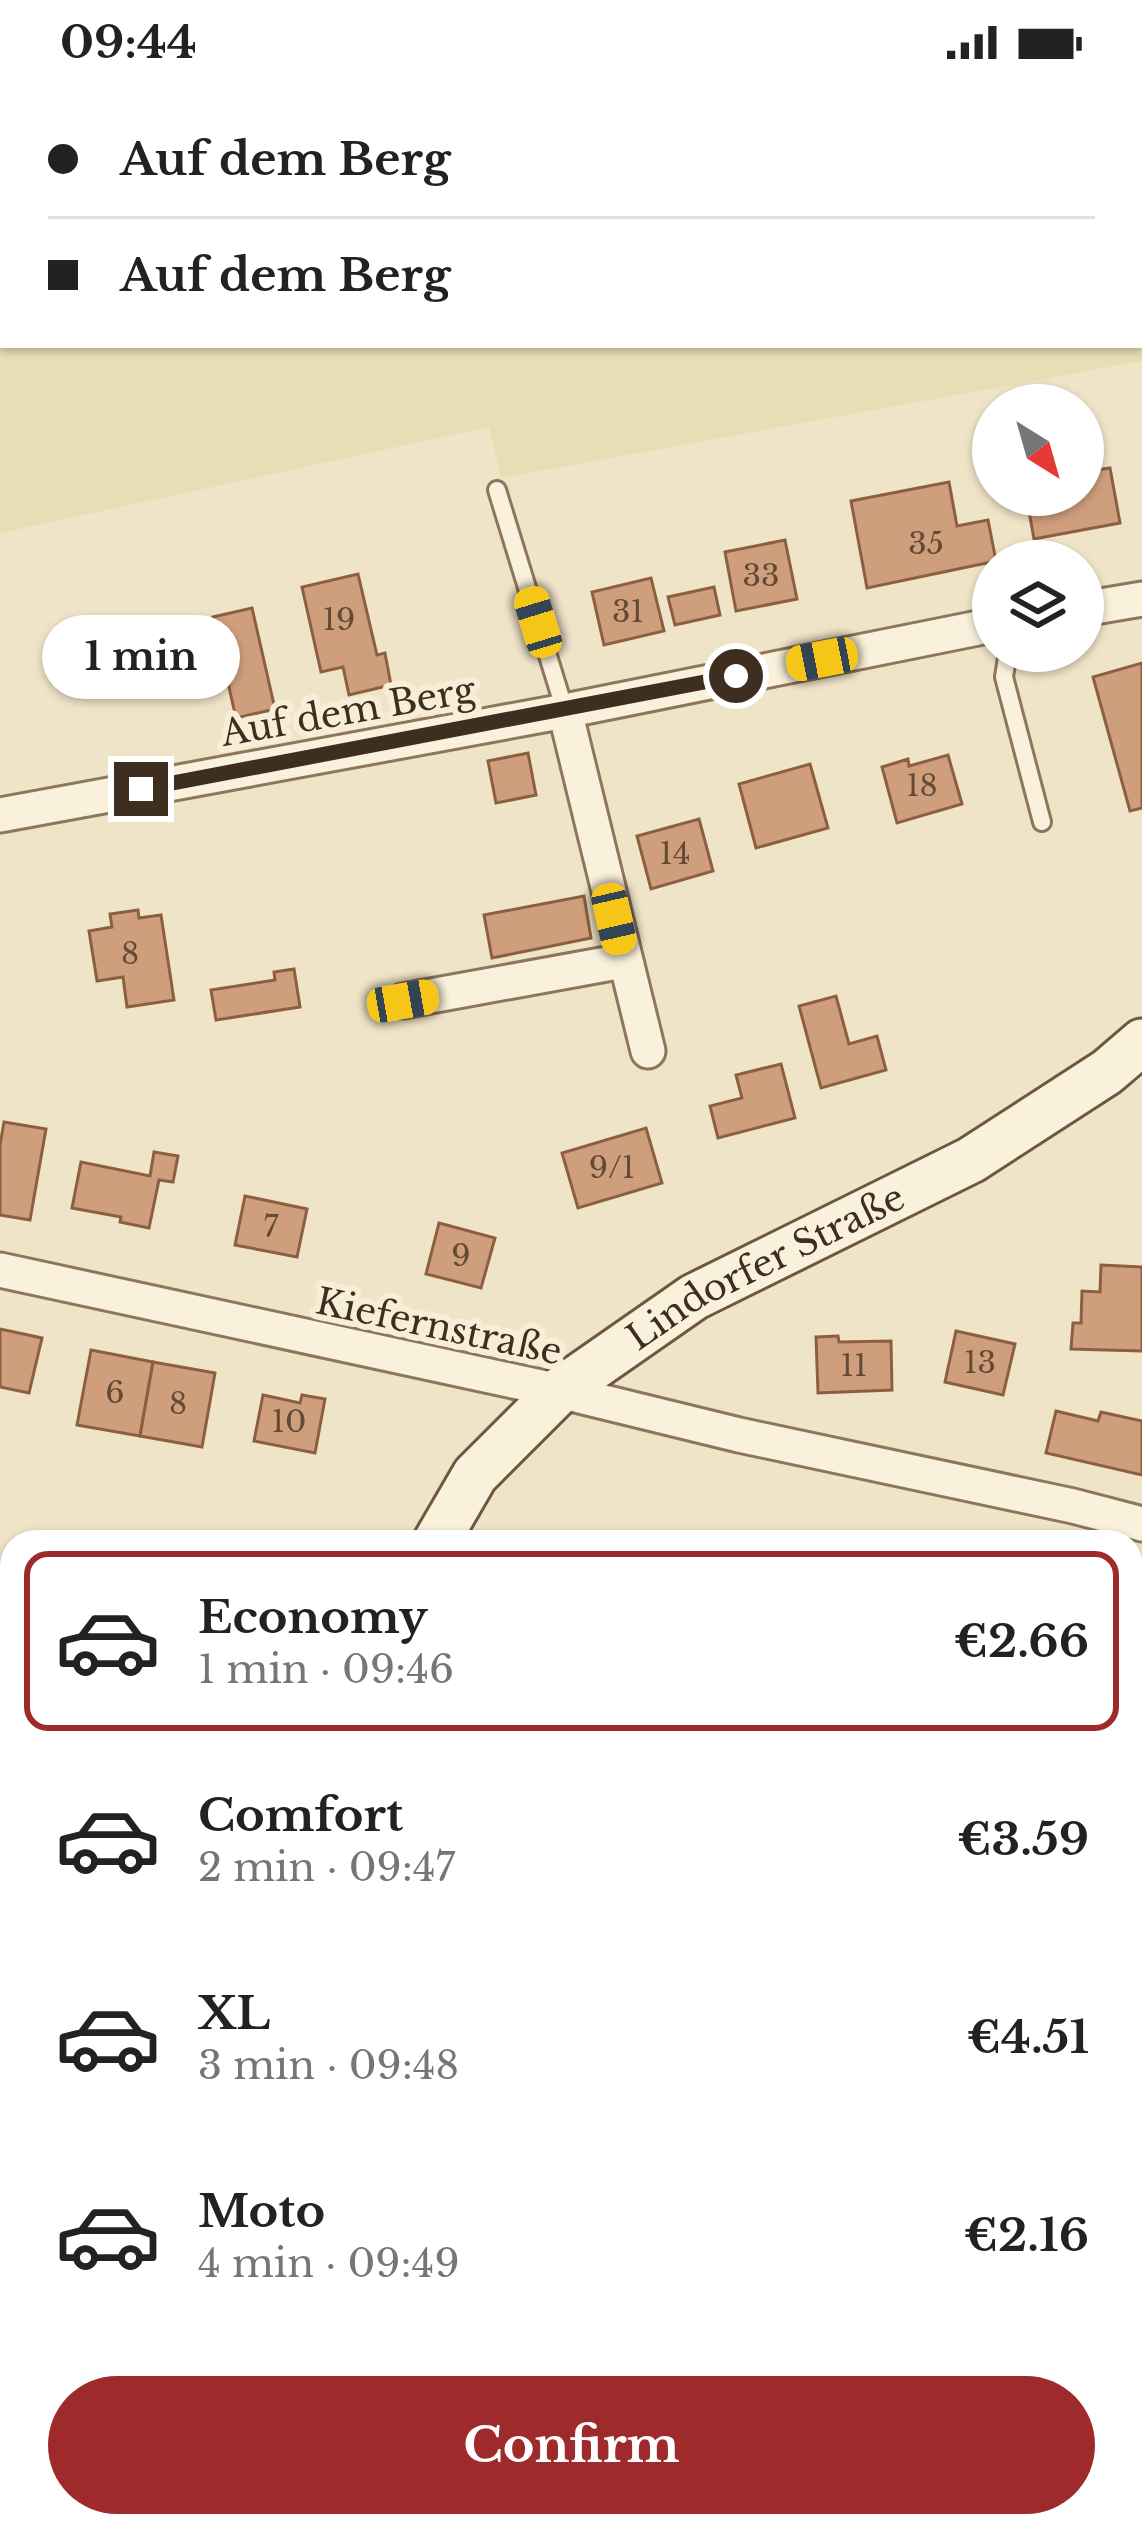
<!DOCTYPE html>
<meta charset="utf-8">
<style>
:root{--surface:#fff;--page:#f2f2f2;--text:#222;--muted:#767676;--line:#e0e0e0;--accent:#9e2a2b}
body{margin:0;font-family:"Libre Baskerville",serif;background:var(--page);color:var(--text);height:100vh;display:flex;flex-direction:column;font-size:45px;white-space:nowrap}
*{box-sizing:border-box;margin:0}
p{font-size:39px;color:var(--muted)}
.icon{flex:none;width:66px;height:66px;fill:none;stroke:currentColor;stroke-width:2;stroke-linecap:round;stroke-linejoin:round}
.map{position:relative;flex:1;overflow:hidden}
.sheet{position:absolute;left:0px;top:1446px;width:1143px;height:1008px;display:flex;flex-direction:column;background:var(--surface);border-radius:36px 36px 0 0;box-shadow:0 3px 9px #0004}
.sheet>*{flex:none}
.banner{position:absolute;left:0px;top:0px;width:1143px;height:264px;box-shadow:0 3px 9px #0004;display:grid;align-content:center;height:264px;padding:0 48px;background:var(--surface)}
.needle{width:78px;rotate:143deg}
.fabs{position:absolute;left:972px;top:300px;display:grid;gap:24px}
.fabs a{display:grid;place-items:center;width:132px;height:132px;border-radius:50%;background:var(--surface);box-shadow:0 3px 9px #0004;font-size:60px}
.end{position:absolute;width:54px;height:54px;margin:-27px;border:15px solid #3d2e20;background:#fff;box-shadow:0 0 0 6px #fff}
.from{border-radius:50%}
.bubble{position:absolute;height:84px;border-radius:42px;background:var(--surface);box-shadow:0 3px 9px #0004;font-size:39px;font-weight:700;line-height:84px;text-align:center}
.car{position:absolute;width:36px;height:72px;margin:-36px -18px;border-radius:15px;box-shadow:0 0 9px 3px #0007;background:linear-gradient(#f5c518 24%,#345 0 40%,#f5c518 0 76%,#345 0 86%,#f5c518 0)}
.banner b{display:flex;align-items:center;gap:42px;height:114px;font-size:45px}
.banner b+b{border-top:3px solid var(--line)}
.banner i{width:30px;height:30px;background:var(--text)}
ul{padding:21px 0 0;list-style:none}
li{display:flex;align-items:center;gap:36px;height:180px;margin:0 24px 18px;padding:0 24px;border:6px solid transparent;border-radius:24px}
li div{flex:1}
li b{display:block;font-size:45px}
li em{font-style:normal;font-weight:700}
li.active{border-color:var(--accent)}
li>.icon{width:108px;height:108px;stroke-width:1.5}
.primary-button{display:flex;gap:24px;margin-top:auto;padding:24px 48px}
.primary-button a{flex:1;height:138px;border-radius:72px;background:var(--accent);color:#fff;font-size:48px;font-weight:700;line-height:138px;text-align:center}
.status{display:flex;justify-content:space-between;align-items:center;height:84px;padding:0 60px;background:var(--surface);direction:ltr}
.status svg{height:33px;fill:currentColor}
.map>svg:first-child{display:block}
</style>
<div class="status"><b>09:44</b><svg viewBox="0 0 49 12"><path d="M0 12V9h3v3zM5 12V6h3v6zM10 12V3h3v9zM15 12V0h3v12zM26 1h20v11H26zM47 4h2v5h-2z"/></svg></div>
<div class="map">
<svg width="1142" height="2454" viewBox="0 0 1142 2454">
<rect width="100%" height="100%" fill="#f0e4c8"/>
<path fill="#e6deb5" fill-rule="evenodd" d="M0 0H1142V277L501 394 489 343 0 449ZM3 3H1140V261H3Z"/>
<path fill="#c9cf9b" d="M1142 2078V2259L1139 2260 1131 2232V2080Z"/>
<g fill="#cf9f7d" stroke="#8d5f41" stroke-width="3">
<path d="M1110 384 1120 439 1034 455 1026 411H1083V388Z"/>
<path d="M949 398 957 442 988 436 996 477 867 504 851 417Z"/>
<path d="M785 456 797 515 736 527 725 468Z"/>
<path d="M358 490 377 571 385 569 391 601 349 611 343 583 321 588 302 503Z"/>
<path d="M651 494 664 547 604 561 592 508Z"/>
<path d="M714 503 720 531 675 541 668 513Z"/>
<path d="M252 524 275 625 236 634 213 533Z"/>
<path d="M1142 579V724L1130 727 1093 593Z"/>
<path d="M528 669 536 711 496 719 488 677Z"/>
<path d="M948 671 962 720 897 739 882 683 908 675 909 682Z"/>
<path d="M810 680 828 744 756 764 739 700Z"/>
<path d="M699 735 713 787 651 805 637 752Z"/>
<path d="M584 812 591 854 492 874 484 831Z"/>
<path d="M138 826 139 834 161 831 174 916 127 923 123 893 97 897 89 847 112 843 110 830Z"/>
<path d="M294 885 300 923 216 936 211 906 275 896 274 888Z"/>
<path d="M836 912 849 960 877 952 886 986 821 1004 799 922Z"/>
<path d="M781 980 795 1034 718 1054 710 1022 742 1014 736 991Z"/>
<path d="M4 1038 46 1045 30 1136 0 1131V1061Z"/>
<path d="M646 1044 662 1099 578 1124 562 1069Z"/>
<path d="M154 1068 178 1072 173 1098 159 1096 149 1144 120 1138 121 1133 72 1124 81 1078 150 1092Z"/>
<path d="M245 1112 307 1125 297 1173 235 1161Z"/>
<path d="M439 1139 495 1154 481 1204 426 1190Z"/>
<path d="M1101 1181 1142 1183V1267L1071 1265 1073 1239H1081L1082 1207 1100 1208Z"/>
<path d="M0 1245 42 1254 29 1309 0 1303Z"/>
<path d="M956 1247 1015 1260 1003 1311 945 1298Z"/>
<path d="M838 1252 839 1258 891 1257 892 1306 818 1309 816 1253Z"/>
<path d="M91 1266 153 1278 140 1352 77 1341Z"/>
<path d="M153 1278 215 1289 202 1363 140 1352Z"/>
<path d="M263 1311 300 1319 302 1311 325 1315 315 1369 254 1357Z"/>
<path d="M1056 1327 1098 1337 1101 1328 1142 1337V1391L1046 1369Z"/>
<path d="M7 1515 12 1524V1551L5 1555 10 1567 0 1572V1519Z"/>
<path d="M1136 1552 1142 1605 1131 1607V1553Z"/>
<path d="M1142 1910V1961L1131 1964V1913Z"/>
<path d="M0 1911 12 1935 0 1943Z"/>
<path d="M12 2205V2252L0 2222V2210Z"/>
<path d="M0 2225 12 2252 0 2259Z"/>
<path d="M12 2378V2442H58L64 2454H0V2385Z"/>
<path d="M1132 2384 1142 2418V2454H974L970 2442H1131Z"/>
<path d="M815 2442H850L851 2445 818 2454Z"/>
</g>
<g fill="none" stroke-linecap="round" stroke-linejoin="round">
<defs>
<g id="lane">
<path d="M497 406 565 627"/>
<path d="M1008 567 1004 593 1042 738"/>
</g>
<g id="street">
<path d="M1083 525 1142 515"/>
<path d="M565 627 648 967"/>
<path d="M0 731 565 627 993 541"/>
<path d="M403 917 623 877"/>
<path d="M0 1186 559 1307 739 1351 1073 1422 1142 1440"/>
<path d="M1131 1685H1142"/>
<path d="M1131 2054 1142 2052"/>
<path d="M1131 2272 1142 2269"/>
<path d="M0 2340 12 2336"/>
<path d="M439 2454 477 2442"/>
</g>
<g id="secondary">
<path id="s1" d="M436 1458 475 1391 559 1307 694 1213 971 1076 1107 988 1142 958"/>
<path d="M306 2442 311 2454"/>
</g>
</defs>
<use href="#lane" stroke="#8d765c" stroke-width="22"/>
<use href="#street" stroke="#8d765c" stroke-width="39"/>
<use href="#secondary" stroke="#6f573f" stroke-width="51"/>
<use href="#lane" stroke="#faf1dc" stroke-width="16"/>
<use href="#street" stroke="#faf1dc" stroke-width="33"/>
<use href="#secondary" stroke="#faf1dc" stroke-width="45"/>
<g stroke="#3d2e20" stroke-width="9" stroke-dasharray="21 21" stroke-linecap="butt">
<path d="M0 1730H12"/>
<path d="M1131 1795 1142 1796"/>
</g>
</g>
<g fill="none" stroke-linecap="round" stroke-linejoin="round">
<path stroke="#3d2e20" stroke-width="15" d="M141 705 736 592"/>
</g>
<g text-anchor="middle" stroke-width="12" stroke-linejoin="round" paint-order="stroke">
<g font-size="30" fill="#624a37">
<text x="926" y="470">35</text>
<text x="761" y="502">33</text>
<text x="628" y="538">31</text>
<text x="339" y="546">19</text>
<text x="922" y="712">18</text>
<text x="675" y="780">14</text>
<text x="130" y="880">8</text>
<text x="612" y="1094">9/1</text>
<text x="271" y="1153">7</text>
<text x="461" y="1182">9</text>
<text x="980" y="1289">13</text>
<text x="854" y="1292">11</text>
<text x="115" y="1319">6</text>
<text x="178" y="1330">8</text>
<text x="289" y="1348">10</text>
</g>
<g font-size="36" fill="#3d2e20" stroke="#f7eed8">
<text transform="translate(348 627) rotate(-10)" y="13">Auf dem Berg</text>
<text dy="13" stroke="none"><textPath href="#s1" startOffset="438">Lindorfer Straße</textPath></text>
<text transform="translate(439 1242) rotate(12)" y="13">Kiefernstraße</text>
</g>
</g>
</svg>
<div class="fabs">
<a><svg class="needle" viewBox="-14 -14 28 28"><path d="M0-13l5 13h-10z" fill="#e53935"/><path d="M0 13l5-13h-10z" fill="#767676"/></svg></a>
<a><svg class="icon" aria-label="layers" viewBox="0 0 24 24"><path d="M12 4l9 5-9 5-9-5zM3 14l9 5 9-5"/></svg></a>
</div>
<i class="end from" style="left:736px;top:592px"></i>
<i class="end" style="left:141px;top:705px"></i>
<div class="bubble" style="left:42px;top:531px;width:198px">1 min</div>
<i class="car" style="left:538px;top:538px;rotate:343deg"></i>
<i class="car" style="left:822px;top:575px;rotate:259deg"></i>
<i class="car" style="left:614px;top:835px;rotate:167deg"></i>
<i class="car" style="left:403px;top:917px;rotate:80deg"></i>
<div class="banner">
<b><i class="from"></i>Auf dem Berg</b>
<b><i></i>Auf dem Berg</b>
</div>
<section class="sheet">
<ul>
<li class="active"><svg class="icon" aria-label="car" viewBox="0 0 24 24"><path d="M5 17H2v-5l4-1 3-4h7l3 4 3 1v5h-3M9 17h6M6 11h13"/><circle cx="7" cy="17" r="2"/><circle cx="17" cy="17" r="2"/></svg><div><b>Economy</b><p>1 min · 09:46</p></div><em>€2.66</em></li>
<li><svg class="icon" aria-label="car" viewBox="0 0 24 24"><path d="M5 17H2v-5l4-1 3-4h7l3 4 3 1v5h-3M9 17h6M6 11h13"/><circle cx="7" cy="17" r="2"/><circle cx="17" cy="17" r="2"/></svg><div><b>Comfort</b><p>2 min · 09:47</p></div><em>€3.59</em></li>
<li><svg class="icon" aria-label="car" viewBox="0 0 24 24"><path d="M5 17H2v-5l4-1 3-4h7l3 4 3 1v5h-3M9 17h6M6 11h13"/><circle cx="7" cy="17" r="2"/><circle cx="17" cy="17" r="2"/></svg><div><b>XL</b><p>3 min · 09:48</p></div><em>€4.51</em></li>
<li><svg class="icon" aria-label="car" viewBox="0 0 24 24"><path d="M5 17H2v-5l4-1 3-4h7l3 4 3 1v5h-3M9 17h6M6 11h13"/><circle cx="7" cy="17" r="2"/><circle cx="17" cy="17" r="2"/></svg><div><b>Moto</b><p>4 min · 09:49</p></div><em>€2.16</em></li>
</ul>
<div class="primary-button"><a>Confirm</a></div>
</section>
</div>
